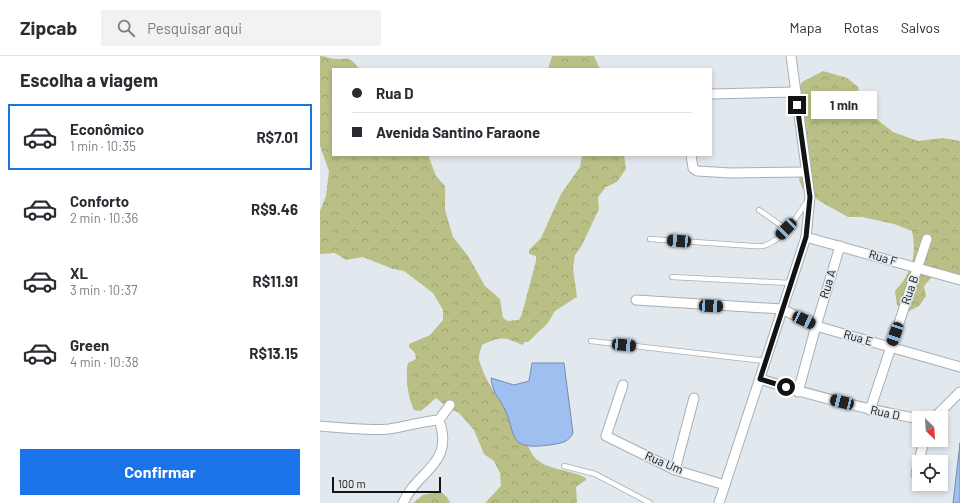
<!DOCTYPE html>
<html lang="pt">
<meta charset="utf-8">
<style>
:root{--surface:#fff;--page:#f2f2f3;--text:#2b2b33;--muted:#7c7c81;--line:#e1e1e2;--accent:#1a73e8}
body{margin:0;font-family:Barlow,sans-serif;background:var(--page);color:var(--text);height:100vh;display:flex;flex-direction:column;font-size:15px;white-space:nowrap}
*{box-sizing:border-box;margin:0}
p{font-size:13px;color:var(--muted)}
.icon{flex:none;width:22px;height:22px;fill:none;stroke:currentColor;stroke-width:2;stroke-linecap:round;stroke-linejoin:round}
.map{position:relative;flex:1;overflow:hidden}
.details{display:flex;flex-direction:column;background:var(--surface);width:320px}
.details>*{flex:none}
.hud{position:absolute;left:12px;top:12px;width:380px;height:88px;border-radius:0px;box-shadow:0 2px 6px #0003;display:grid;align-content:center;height:88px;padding:0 20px;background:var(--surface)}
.needle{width:26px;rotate:155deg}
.controls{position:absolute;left:592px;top:355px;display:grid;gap:8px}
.controls a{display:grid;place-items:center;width:36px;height:36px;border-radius:0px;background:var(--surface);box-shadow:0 2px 6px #0003;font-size:20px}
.scale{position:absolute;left:12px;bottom:10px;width:109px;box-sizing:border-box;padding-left:4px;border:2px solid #111315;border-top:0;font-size:11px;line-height:14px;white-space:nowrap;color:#111315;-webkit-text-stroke:3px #e2e9ee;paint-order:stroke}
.end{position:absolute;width:18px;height:18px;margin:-9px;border:5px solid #111315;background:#fff;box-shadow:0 0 0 2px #fff}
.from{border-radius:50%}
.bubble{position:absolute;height:28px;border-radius:0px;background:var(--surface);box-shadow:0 2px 6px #0003;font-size:13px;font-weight:700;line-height:28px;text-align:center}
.car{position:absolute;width:12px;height:24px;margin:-12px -6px;border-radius:5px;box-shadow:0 0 3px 1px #0007;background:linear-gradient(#222 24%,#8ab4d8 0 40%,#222 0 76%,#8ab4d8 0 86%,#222 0)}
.hud b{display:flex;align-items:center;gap:14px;height:38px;font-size:15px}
.hud b+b{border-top:1px solid var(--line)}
.hud i{width:10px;height:10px;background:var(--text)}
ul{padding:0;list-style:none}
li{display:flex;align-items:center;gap:12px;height:66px;margin:0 8px 6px;padding:0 12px;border:2px solid transparent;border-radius:0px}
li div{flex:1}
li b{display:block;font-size:15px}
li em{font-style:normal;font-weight:700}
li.active{border-color:var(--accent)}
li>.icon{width:36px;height:36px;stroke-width:1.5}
h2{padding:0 20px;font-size:18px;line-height:48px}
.button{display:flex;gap:8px;margin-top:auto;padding:8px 20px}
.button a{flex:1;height:46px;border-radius:0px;background:var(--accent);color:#fff;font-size:16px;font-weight:700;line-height:46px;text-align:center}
header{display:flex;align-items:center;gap:24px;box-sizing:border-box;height:56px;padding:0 20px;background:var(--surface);border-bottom:1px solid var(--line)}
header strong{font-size:19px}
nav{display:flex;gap:22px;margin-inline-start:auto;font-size:14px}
.search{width:280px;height:36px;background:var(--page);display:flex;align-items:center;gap:10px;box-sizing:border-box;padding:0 14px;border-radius:0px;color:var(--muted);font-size:15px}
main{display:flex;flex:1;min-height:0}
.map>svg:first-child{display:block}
</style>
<header>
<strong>Zipcab</strong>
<div class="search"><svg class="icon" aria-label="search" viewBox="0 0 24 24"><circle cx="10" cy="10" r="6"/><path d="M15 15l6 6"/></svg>Pesquisar aqui</div>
<nav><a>Mapa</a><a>Rotas</a><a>Salvos</a></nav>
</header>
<main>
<section class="details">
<h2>Escolha a viagem</h2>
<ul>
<li class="active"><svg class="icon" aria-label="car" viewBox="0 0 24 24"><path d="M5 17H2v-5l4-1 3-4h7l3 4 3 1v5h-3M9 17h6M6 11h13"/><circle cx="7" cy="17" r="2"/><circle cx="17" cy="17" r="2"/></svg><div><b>Econômico</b><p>1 min · 10:35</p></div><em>R$7.01</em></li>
<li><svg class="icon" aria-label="car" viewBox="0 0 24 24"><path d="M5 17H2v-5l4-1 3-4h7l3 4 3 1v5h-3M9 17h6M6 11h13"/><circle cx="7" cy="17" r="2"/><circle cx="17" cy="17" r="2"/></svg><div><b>Conforto</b><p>2 min · 10:36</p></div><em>R$9.46</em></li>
<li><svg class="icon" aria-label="car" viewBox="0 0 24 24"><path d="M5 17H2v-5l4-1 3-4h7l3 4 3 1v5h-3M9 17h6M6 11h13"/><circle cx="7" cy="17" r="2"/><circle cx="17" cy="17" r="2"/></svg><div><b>XL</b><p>3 min · 10:37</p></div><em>R$11.91</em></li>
<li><svg class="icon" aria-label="car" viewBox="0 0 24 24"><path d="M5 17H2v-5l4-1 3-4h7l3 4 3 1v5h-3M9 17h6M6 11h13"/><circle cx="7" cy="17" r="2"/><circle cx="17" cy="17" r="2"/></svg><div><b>Green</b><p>4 min · 10:38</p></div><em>R$13.15</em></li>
</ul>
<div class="button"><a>Confirmar</a></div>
</section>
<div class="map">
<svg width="640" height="447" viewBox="0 0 640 447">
<defs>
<pattern id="forest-crowns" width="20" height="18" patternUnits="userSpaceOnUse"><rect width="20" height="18" fill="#b9bf85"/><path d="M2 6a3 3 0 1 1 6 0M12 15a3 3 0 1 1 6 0" fill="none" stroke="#9ea372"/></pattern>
</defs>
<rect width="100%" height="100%" fill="#e2e9ee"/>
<g fill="url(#forest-crowns)">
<path d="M0 0C6 0 10 3 15 3 30 3 30 0 39 13H13V99H108L116 120 125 130V154L133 181 148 200 165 230 180 243 183 262 188 265 199 264 202 258 216 205V200L209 198V194L221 182 241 138 260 111 262 99H304L306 113 297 126 286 131 278 141 279 153 262 189 255 199 253 212 257 241 235 255 227 268 208 286H204L203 289C183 281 182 280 162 289 161 293 158 300 159 304 167 332 188 353 202 378 208 387 210 400 220 406 232 414 251 414 266 422V424L256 431 257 447H165L181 430 180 417 174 405 164 398 154 374 139 357 127 351 116 342 101 355 94 354C88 342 85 321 88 307L96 303 95 297 89 291V288L110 279 123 264V254L113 237 84 215 73 213 43 201 26 204 15 197 0 198V155L6 140 9 115 0 90Z"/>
<path d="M232 0H274L280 13H228Z"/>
<path d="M503 15 527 22 538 31 540 46 544 53 573 76 598 85 623 82 640 85V228L622 219 612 221 604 230 606 240 599 250 587 256 577 249 575 235C592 217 597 198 592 175L574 168 542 161H528L501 146 483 133 479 124 482 105 477 36 482 26Z"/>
<path d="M120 435 127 441 130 447H93L103 439Z"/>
</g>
<g fill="#9ebff0" stroke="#748bae">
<path d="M212 307H244L253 377C248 387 241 387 230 389 220 390 201 393 195 382 191 375 190 364 186 356 180 341 173 340 171 322L194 329 209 325Z"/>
<path d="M640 387V447H633Z"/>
</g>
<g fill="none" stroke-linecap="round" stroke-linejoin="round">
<defs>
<g id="lane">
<path d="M439 154 466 173"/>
<path d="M330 183 433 190C437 190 442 191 446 189 464 183 478 159 488 144"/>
<path d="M352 221 470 227"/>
<path d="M271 285 445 305"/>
<path d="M244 410 275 418 330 447"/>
</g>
<g id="street">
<path d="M391 38 476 36"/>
<path d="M371 99 373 112 377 115 411 117 486 116"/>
<path d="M486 181 640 224"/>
<path d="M316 244 462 253 496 270 640 311"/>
<path d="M440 323C492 340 545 353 599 363"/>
<path d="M303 329 286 380 355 414 405 429"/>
<path d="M478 336 496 270 520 190"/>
<path d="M550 354 607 183"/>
<path d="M614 362 640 336"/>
<path d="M0 370C23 372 46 375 69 373 86 371 102 365 119 364"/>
<path d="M355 414 374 342"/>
<path d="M596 418 604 384"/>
<path d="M83 447C97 414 135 409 119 364L130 349"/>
<path d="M399 447 486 181 490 141 471 0"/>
</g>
</defs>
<use href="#lane" stroke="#a8afb4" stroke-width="6"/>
<use href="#street" stroke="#a8afb4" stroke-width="11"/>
<use href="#lane" stroke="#fff" stroke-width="4.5"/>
<use href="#street" stroke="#fff" stroke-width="9"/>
</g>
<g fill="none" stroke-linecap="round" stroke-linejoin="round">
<path stroke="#111315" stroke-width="5" d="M466 331 440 323 486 181 490 141 477 49"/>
</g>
<g text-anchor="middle" stroke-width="3.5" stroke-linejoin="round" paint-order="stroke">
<g font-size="12" fill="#111315" stroke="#e2e9ee">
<text transform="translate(563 202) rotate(16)" y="4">Rua F</text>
<text transform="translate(508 228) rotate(-73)" y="4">Rua A</text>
<text transform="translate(590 234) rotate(-71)" y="4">Rua B</text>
<text transform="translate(538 282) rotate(16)" y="4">Rua E</text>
<text transform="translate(565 357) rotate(12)" y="4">Rua D</text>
<text transform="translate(344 407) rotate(23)" y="4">Rua Um</text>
</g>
</g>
</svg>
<div class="controls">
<a><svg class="needle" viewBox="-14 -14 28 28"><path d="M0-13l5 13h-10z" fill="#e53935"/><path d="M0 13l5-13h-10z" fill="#7c7c81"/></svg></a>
<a><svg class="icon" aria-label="locate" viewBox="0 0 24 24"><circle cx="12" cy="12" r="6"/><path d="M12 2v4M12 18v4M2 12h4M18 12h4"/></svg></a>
</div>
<div class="scale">100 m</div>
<i class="end from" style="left:466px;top:331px"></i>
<i class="end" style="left:477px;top:49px"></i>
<div class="bubble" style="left:491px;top:35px;width:66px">1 min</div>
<i class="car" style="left:466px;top:173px;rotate:224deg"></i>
<i class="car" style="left:359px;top:185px;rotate:274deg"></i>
<i class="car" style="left:391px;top:250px;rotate:93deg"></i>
<i class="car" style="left:484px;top:264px;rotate:115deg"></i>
<i class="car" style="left:575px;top:278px;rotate:199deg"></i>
<i class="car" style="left:304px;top:289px;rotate:95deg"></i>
<i class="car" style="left:522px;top:346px;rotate:284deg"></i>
<div class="hud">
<b><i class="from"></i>Rua D</b>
<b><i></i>Avenida Santino Faraone</b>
</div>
</div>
</main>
